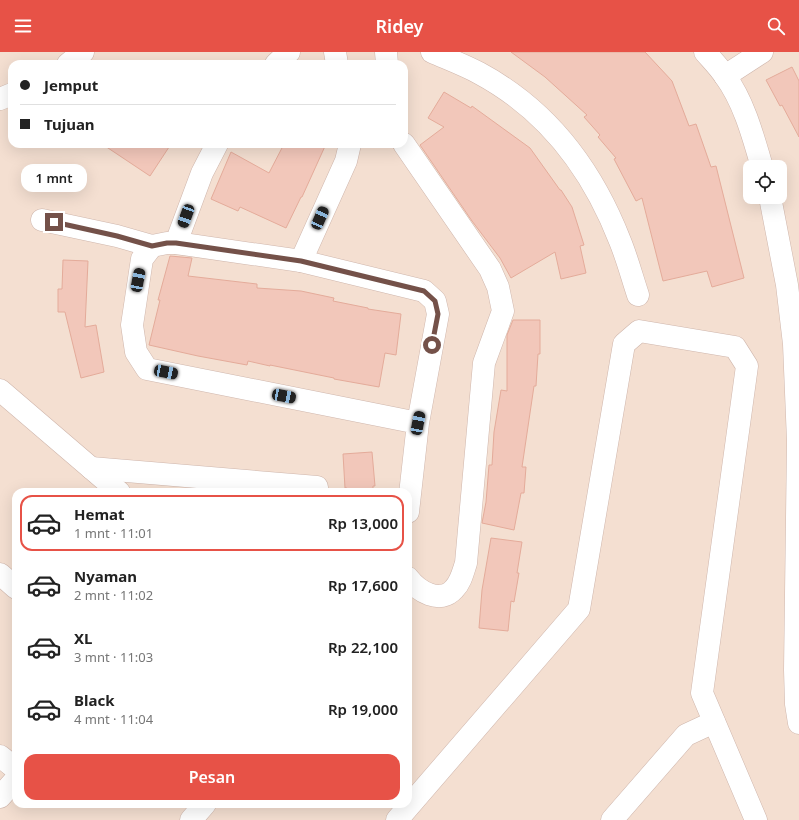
<!DOCTYPE html>
<html lang="id">
<meta charset="utf-8">
<style>
:root{--surface:#fff;--page:#f6f6f6;--text:#222;--muted:#767676;--line:#e0e0e0;--accent:#e75247}
body{margin:0;font-family:"Noto Sans",sans-serif;background:var(--page);color:var(--text);height:100vh;display:flex;flex-direction:column;font-size:15px;white-space:nowrap}
*{box-sizing:border-box;margin:0}
p{font-size:13px;color:var(--muted)}
.icon{flex:none;width:22px;height:22px;fill:none;stroke:currentColor;stroke-width:2;stroke-linecap:round;stroke-linejoin:round}
.map{position:relative;flex:1;overflow:hidden}
.details{position:absolute;left:12px;top:436px;width:400px;height:320px;display:flex;flex-direction:column;background:var(--surface);border-radius:12px;box-shadow:0 4px 16px #0002}
.details>*{flex:none}
.guide{position:absolute;left:8px;top:8px;width:400px;height:88px;border-radius:12px;box-shadow:0 4px 16px #0002;display:grid;align-content:center;height:88px;padding:0 12px;background:var(--surface)}
.buttons{position:absolute;left:743px;top:108px;display:grid;gap:8px}
.buttons a{display:grid;place-items:center;width:44px;height:44px;border-radius:8px;background:var(--surface);box-shadow:0 4px 16px #0002;font-size:20px}
.end{position:absolute;width:18px;height:18px;margin:-9px;border:5px solid #745149;background:#fff;box-shadow:0 0 0 2px #fff}
.from{border-radius:50%}
.bubble{position:absolute;height:28px;border-radius:12px;background:var(--surface);box-shadow:0 4px 16px #0002;font-size:13px;font-weight:600;line-height:28px;text-align:center}
.car{position:absolute;width:12px;height:24px;margin:-12px -6px;border-radius:5px;box-shadow:0 0 3px 1px #0007;background:linear-gradient(#222 24%,#8ab4d8 0 40%,#222 0 76%,#8ab4d8 0 86%,#222 0)}
.guide b{display:flex;align-items:center;gap:14px;height:38px;font-size:15px}
.guide b+b{border-top:1px solid var(--line)}
.guide i{width:10px;height:10px;background:var(--text)}
ul{padding:7px 0 0;list-style:none}
li{display:flex;align-items:center;gap:12px;height:56px;margin:0 8px 6px;padding:0 4px;border:2px solid transparent;border-radius:12px}
li div{flex:1}
li b{display:block;font-size:15px}
li em{font-style:normal;font-weight:600}
li.active{border-color:var(--accent)}
li>.icon{width:36px;height:36px;stroke-width:1.5}
.primary-button{display:flex;gap:8px;margin-top:auto;padding:8px 12px}
.primary-button a{flex:1;height:46px;border-radius:12px;background:var(--accent);color:#fff;font-size:16px;font-weight:600;line-height:46px;text-align:center}
header{display:flex;justify-content:space-between;align-items:center;height:52px;padding:0 12px;background:var(--accent);color:#fff;font-size:18px;font-weight:600}
.map>svg:first-child{display:block}
</style>
<header><svg class="icon" aria-label="menu" viewBox="0 0 24 24"><path d="M4 6h16M4 12h16M4 18h16"/></svg>Ridey<svg class="icon" aria-label="search" viewBox="0 0 24 24"><circle cx="10" cy="10" r="6"/><path d="M15 15l6 6"/></svg></header>
<div class="map">
<svg width="799" height="768" viewBox="0 0 799 768">
<rect width="100%" height="100%" fill="#fceee2"/>
<path fill="#f4dfd1" fill-rule="evenodd" d="M0 0H799V768H0ZM12 12H404V92H12ZM750 115H780V145H750ZM16 440H408V752H16Z"/>
<g fill="#f2c7ba" stroke="#e4ab9a">
<path d="M511 0H645L672 29 689 74 696 72 711 115 716 114 744 226 712 235 707 219 663 229 642 146 636 149 614 107 616 106 598 85 600 83 584 65 587 63 545 25Z"/>
<path d="M792 15 799 29V85L782 53 780 54 766 28Z"/>
<path d="M444 40 471 56 472 54 530 96 560 138H561L572 155 584 193 580 194 586 221 561 227 555 200 511 226 500 206 472 169 420 93 444 75 428 66Z"/>
<path d="M102 92H171L150 124Z"/>
<path d="M284 92H326L302 145H301L286 176 240 155 238 159 211 147 231 100 269 121Z"/>
<path d="M170 204 192 206 188 224 257 232V236L301 239 334 246 333 249 368 256V257L401 262 396 303 385 301 379 335 334 327V326L270 313V314L248 309 247 313 198 304 149 293 160 248H158Z"/>
<path d="M63 208 88 209 85 275 96 273 104 320 81 326 65 260H58V237H62Z"/>
<path d="M513 268H540V302H538L536 334H534L522 415H526L524 441H521L514 478 482 471 486 450 489 413H492L494 380 501 338 507 339V283Z"/>
<path d="M372 400 375 434H373V440H347V436H345L343 402Z"/>
<path d="M491 486 522 490 517 521H519L514 550 511 549 508 579 479 576 482 538Z"/>
</g>
<g fill="none" stroke-linecap="round" stroke-linejoin="round">
<defs>
<g id="minor">
<path d="M335 0 337 12"/>
<path d="M386 0 387 12"/>
<path d="M432 0C448 7 464 13 479 21 548 58 592 117 620 189 627 206 632 225 638 243"/>
<path d="M705 0C712 8 719 15 725 24 744 50 753 84 762 115"/>
<path d="M68 12 83 0"/>
<path d="M276 12 289 0"/>
<path d="M725 24 762 0"/>
<path d="M0 47 12 42"/>
<path d="M404 92 490 217 498 235 503 259 484 311 466 511C463 520 461 530 454 537 440 553 418 539 408 526"/>
<path d="M770 145 787 233 794 292 798 389 795 618 796 652 799 671"/>
<path d="M42 168 117 184 152 194"/>
<path d="M176 191 202 121 217 92"/>
<path d="M301 209 346 109 350 92"/>
<path d="M0 338 119 440"/>
<path d="M91 416 317 435"/>
<path d="M408 460 418 371 438 262 435 249 424 239 301 209 176 191H167L152 194 142 207 132 273 136 300 147 317 418 371"/>
<path d="M0 522 16 536"/>
<path d="M0 704 16 717"/>
<path d="M0 745 16 727"/>
<path d="M191 768 205 752"/>
<path d="M397 768 579 557 624 292 639 279 735 295 747 314 702 641 756 768"/>
<path d="M612 768 686 683 714 670"/>
</g>
</defs>
<use href="#minor" stroke="#cfb6ac" stroke-width="23"/>
<use href="#minor" stroke="#fff" stroke-width="22"/>
</g>
<g fill="none" stroke-linecap="round" stroke-linejoin="round">
<path stroke="#745149" stroke-width="5" d="M54 170 117 184 152 194 167 191H176L301 209 424 239 435 249 438 262 432 293"/>
</g>
</svg>
<div class="buttons">
<a><svg class="icon" aria-label="locate" viewBox="0 0 24 24"><circle cx="12" cy="12" r="6"/><path d="M12 2v4M12 18v4M2 12h4M18 12h4"/></svg></a>
</div>
<i class="end from" style="left:432px;top:293px"></i>
<i class="end" style="left:54px;top:170px"></i>
<div class="bubble" style="left:21px;top:112px;width:66px">1 mnt</div>
<i class="car" style="left:186px;top:164px;rotate:200deg"></i>
<i class="car" style="left:320px;top:166px;rotate:24deg"></i>
<i class="car" style="left:138px;top:228px;rotate:11deg"></i>
<i class="car" style="left:166px;top:320px;rotate:101deg"></i>
<i class="car" style="left:284px;top:344px;rotate:101deg"></i>
<i class="car" style="left:418px;top:371px;rotate:11deg"></i>
<div class="guide">
<b><i class="from"></i>Jemput</b>
<b><i></i>Tujuan</b>
</div>
<section class="details">
<ul>
<li class="active"><svg class="icon" aria-label="car" viewBox="0 0 24 24"><path d="M5 17H2v-5l4-1 3-4h7l3 4 3 1v5h-3M9 17h6M6 11h13"/><circle cx="7" cy="17" r="2"/><circle cx="17" cy="17" r="2"/></svg><div><b>Hemat</b><p>1 mnt · 11:01</p></div><em>Rp 13,000</em></li>
<li><svg class="icon" aria-label="car" viewBox="0 0 24 24"><path d="M5 17H2v-5l4-1 3-4h7l3 4 3 1v5h-3M9 17h6M6 11h13"/><circle cx="7" cy="17" r="2"/><circle cx="17" cy="17" r="2"/></svg><div><b>Nyaman</b><p>2 mnt · 11:02</p></div><em>Rp 17,600</em></li>
<li><svg class="icon" aria-label="car" viewBox="0 0 24 24"><path d="M5 17H2v-5l4-1 3-4h7l3 4 3 1v5h-3M9 17h6M6 11h13"/><circle cx="7" cy="17" r="2"/><circle cx="17" cy="17" r="2"/></svg><div><b>XL</b><p>3 mnt · 11:03</p></div><em>Rp 22,100</em></li>
<li><svg class="icon" aria-label="car" viewBox="0 0 24 24"><path d="M5 17H2v-5l4-1 3-4h7l3 4 3 1v5h-3M9 17h6M6 11h13"/><circle cx="7" cy="17" r="2"/><circle cx="17" cy="17" r="2"/></svg><div><b>Black</b><p>4 mnt · 11:04</p></div><em>Rp 19,000</em></li>
</ul>
<div class="primary-button"><a>Pesan</a></div>
</section>
</div>
